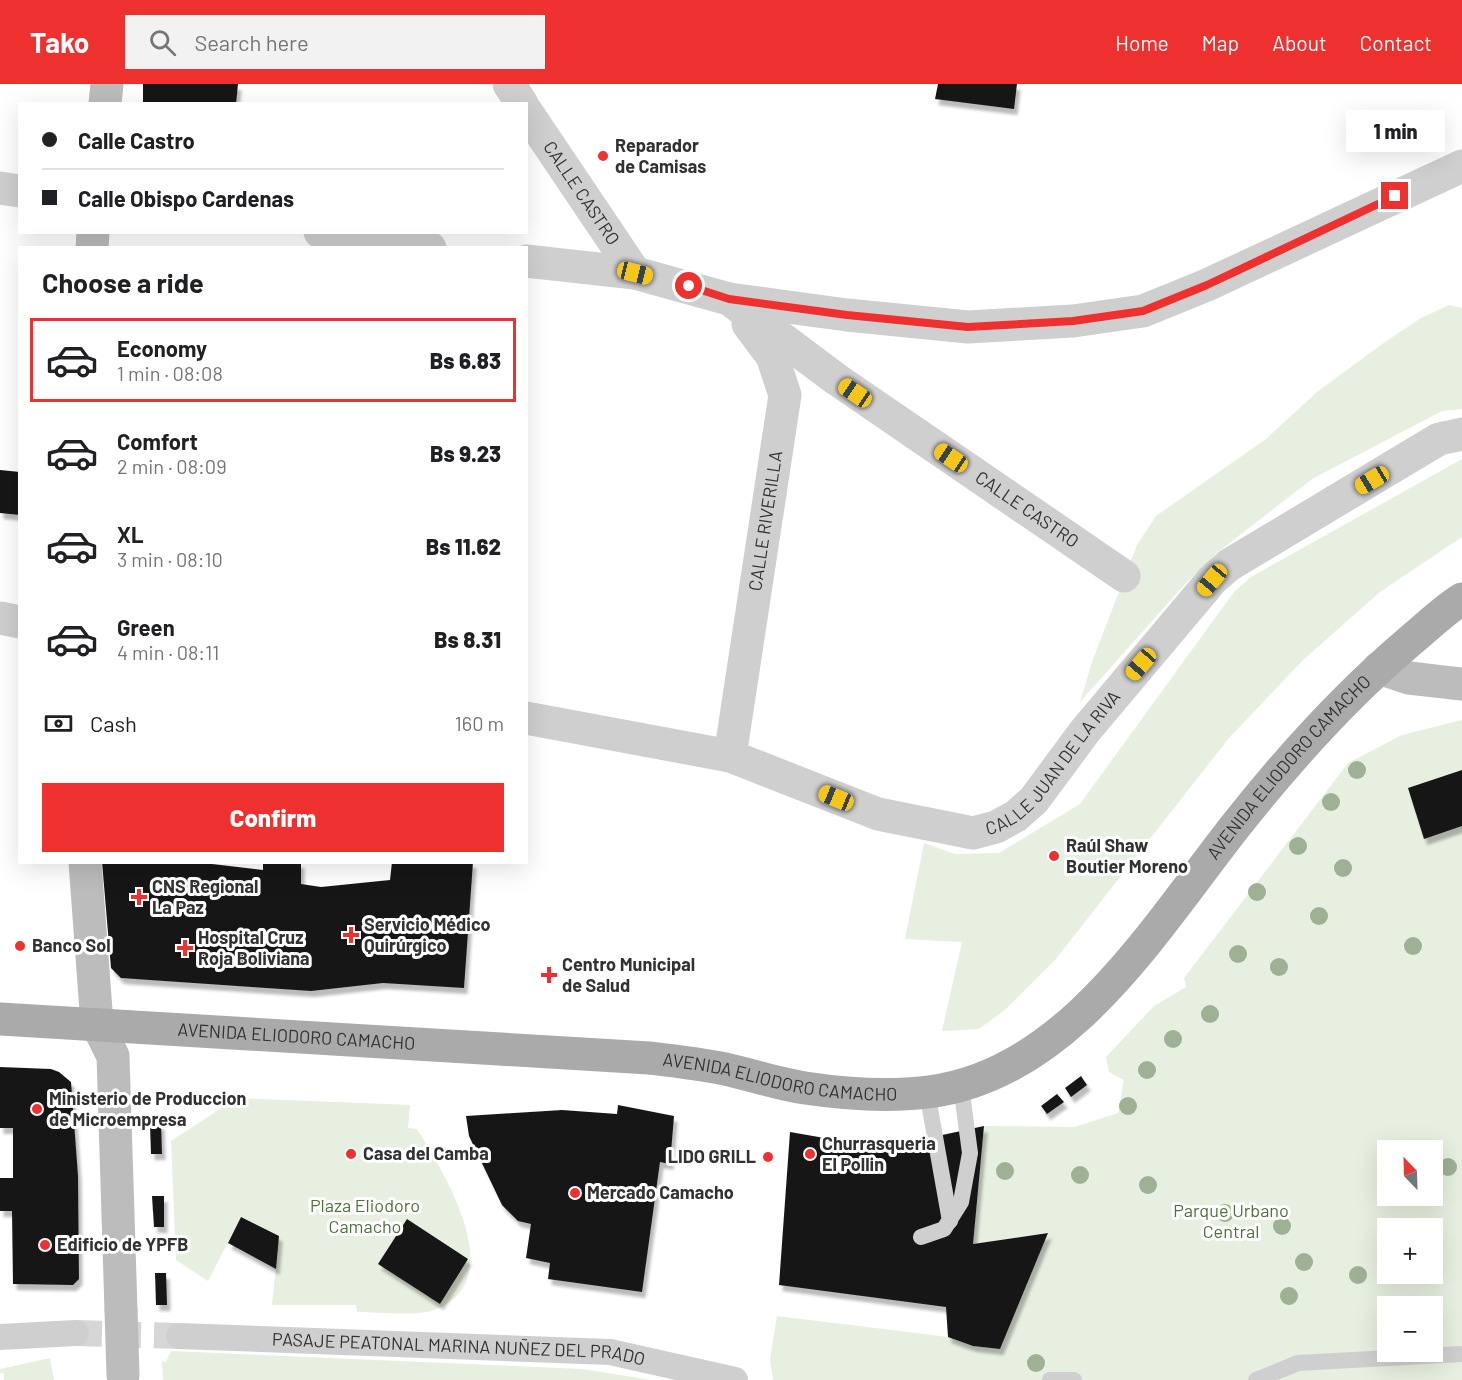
<!DOCTYPE html>
<meta charset="utf-8">
<style>
:root{--surface:#fff;--page:#f2f2f2;--text:#202124;--muted:#757577;--line:#e0e0e0;--accent:#ee302e}
body{margin:0;font-family:Barlow,sans-serif;background:var(--page);color:var(--text);height:100vh;display:flex;flex-direction:column;font-size:22px;white-space:nowrap}
*{box-sizing:border-box;margin:0}
p{font-size:20px;color:var(--muted)}
.icon{flex:none;width:33px;height:33px;fill:none;stroke:currentColor;stroke-width:2;stroke-linecap:round;stroke-linejoin:round}
.map{position:relative;flex:1;overflow:hidden}
.sheet{position:absolute;left:18px;top:162px;width:510px;height:618px;display:flex;flex-direction:column;background:var(--surface);border-radius:0px;box-shadow:0 6px 24px #0002}
.sheet>*{flex:none}
.hud{position:absolute;left:18px;top:18px;width:510px;height:132px;border-radius:0px;box-shadow:0 6px 24px #0002;display:grid;align-content:center;height:132px;padding:0 24px;background:var(--surface)}
.needle{width:39px;rotate:337deg}
.tools{position:absolute;left:1377px;top:1056px;display:grid;gap:12px}
.tools a{display:grid;place-items:center;width:66px;height:66px;border-radius:0px;background:var(--surface);box-shadow:0 6px 24px #0002;font-size:30px}
.end{position:absolute;width:27px;height:27px;margin:-14px;border:8px solid #ee302e;background:#fff;box-shadow:0 0 0 3px #fff}
.from{border-radius:50%}
.bubble{position:absolute;height:42px;border-radius:0px;background:var(--surface);box-shadow:0 6px 24px #0002;font-size:20px;font-weight:800;line-height:42px;text-align:center}
.car{position:absolute;width:18px;height:36px;margin:-18px -9px;border-radius:8px;box-shadow:0 0 4px 2px #0007;background:linear-gradient(#f5c518 24%,#345 0 40%,#f5c518 0 76%,#345 0 86%,#f5c518 0)}
.hud b{display:flex;align-items:center;gap:21px;height:57px;font-size:22px}
.hud b+b{border-top:2px solid var(--line)}
.hud i{width:15px;height:15px;background:var(--text)}
ul{padding:0;list-style:none}
li{display:flex;align-items:center;gap:18px;height:84px;margin:0 12px 9px;padding:0 12px;border:3px solid transparent;border-radius:0px}
li div{flex:1}
li b{display:block;font-size:22px}
li em{font-style:normal;font-weight:800}
li.on{border-color:var(--accent)}
li>.icon{width:54px;height:54px;stroke-width:1.5}
h2{padding:0 24px;font-size:27px;line-height:72px}
.pay{display:flex;align-items:center;gap:15px;height:66px;padding:0 24px;font-size:22px}
.pay p{margin-inline-start:auto}
.action{display:flex;gap:12px;margin-top:auto;padding:12px 24px}
.action a{flex:1;height:69px;border-radius:0px;background:var(--accent);color:#fff;font-size:24px;font-weight:800;line-height:69px;text-align:center}
header{display:flex;align-items:center;gap:36px;box-sizing:border-box;height:84px;padding:0 30px;background:var(--accent);color:#fff}
header strong{font-size:28px}
nav{display:flex;gap:33px;margin-inline-start:auto;font-size:21px}
.search{width:420px;height:54px;background:var(--page);display:flex;align-items:center;gap:15px;box-sizing:border-box;padding:0 21px;border-radius:0px;color:var(--muted);font-size:22px}
.map>svg:first-child{display:block}
</style>
<header>
<strong>Tako</strong>
<div class="search"><svg class="icon" aria-label="search" viewBox="0 0 24 24"><circle cx="10" cy="10" r="6"/><path d="M15 15l6 6"/></svg>Search here</div>
<nav><a>Home</a><a>Map</a><a>About</a><a>Contact</a></nav>
</header>
<div class="map">
<svg width="1462" height="1296" viewBox="0 0 1462 1296">
<defs>
<filter id="shadow"><feDropShadow dx="3.5" dy="6" stdDeviation="1.5" flood-color="#0004"/></filter>
</defs>
<rect width="100%" height="100%" fill="#fff"/>
<g fill="#e7efe0" fill-rule="evenodd">
<path d="M1449 221 1462 224V325L1442 327 1312 395 1218 468 1185 500 1080 618 1092 578 1137 461 1156 432 1266 355 1317 308 1385 258 1421 234Z"/>
<path d="M1462 375V453L1380 508 1303 576 1229 654 1055 876 1006 925 979 945 942 947 962 858 905 855 924 759 955 770 999 769 1080 720 1234 508 1251 493Z"/>
<path d="M1462 636V1296H773L770 1275 777 1232 948 1253 973 1262 1000 1265 1047 1149 973 1160 984 1042 1075 1043 1118 1029 1124 996 1109 988 1106 973 1154 922 1186 903 1184 894 1348 679 1402 651ZM1388 1066H1432V1112H1388ZM1388 1144H1432V1190H1388ZM1388 1222H1432V1268H1388Z"/>
<path d="M237 1014 410 1021 408 1044 417 1045C444 1089 514 1200 431 1227 412 1232 377 1228 357 1228L356 1221H272L279 1153 241 1133 208 1197 176 1176 171 1057Z"/>
<path d="M171 1267 582 1285 651 1296H163L162 1277 166 1278Z"/>
<path d="M50 1274 54 1296H4V1289H0V1285Z"/>
</g>
<g fill="#191919" filter="url(#shadow)">
<path d="M143 0H238L236 20H143Z"/>
<path d="M938 0H1017L1014 25 935 15Z"/>
<path d="M0 386 20 388V431L0 429Z"/>
<path d="M1462 686V742L1424 755 1408 704Z"/>
<path d="M102 778H195L263 786V778H301V800L321 803 390 796 392 778H473L464 904 383 899 311 907 121 894 111 884Z"/>
<path d="M0 983 51 985 59 988 71 998 78 1092 79 1195 73 1201 13 1200 12 1127H0V1094H13V1044H0Z"/>
<path d="M1081 992 1087 1001 1071 1013 1065 1004Z"/>
<path d="M1057 1010 1064 1018 1047 1030 1041 1022Z"/>
<path d="M618 1021 674 1032 670 1080 660 1078 642 1208 548 1195 550 1179 526 1174 531 1140 518 1137 502 1121 469 1052 466 1032 562 1026 617 1030Z"/>
<path d="M161 1039 162 1070H151L150 1040Z"/>
<path d="M984 1042 973 1160 1048 1149 1000 1265 973 1262 948 1253 946 1223 779 1201 790 1048 859 1060 933 1053Z"/>
<path d="M152 1112H164V1143H154Z"/>
<path d="M241 1133 279 1152 276 1185 228 1159Z"/>
<path d="M407 1135 468 1175 440 1220 378 1180Z"/>
<path d="M155 1189H166L167 1221H156Z"/>
</g>
<g fill="none" stroke-linecap="round" stroke-linejoin="round">
<path stroke="#d6d6d6" stroke-width="26" stroke-dasharray="26 13" stroke-linecap="butt" d="M76 1249 179 1252"/>
<g stroke="#cfcfcf" stroke-width="16">
<path d="M927 1008 950 1137"/>
<path d="M921 1153 944 1145 961 1118 970 1069 961 1002"/>
<path d="M1050 1296H1074"/>
<path d="M1256 1296 1298 1279 1462 1270"/>
</g>
<g stroke="#cfcfcf" stroke-width="26">
<path id="s1" d="M179 1252 610 1268 735 1296"/>
<path d="M0 1253 76 1249"/>
</g>
<g stroke="#cfcfcf" stroke-width="33">
<path d="M509 0 522 20"/>
<path id="s2" d="M526 27 635 189"/>
<path d="M320 148 430 164"/>
<path id="s3" d="M526 177 635 189 729 215 836 295 1124 492"/>
<path d="M729 215 847 231 968 243 1073 237 1143 227 1207 201 1462 82"/>
<path id="s4" d="M526 634 730 672 878 730 973 749 996 743 1016 732 1034 716 1085 647 1212 496 1229 481 1439 355 1462 350"/>
<path id="s5" d="M730 672 785 311 772 272 748 240"/>
</g>
<g stroke="#cfcfcf" stroke-width="33">
<path d="M0 104 20 107"/>
<path d="M0 534 20 538"/>
</g>
<g stroke="#bcbcbc" stroke-width="33">
<path d="M105 20 107 0"/>
<path d="M92 164 93 148"/>
<path d="M1379 584 1409 594 1462 600"/>
<path d="M85 778 97 940 113 972 121 1226"/>
</g>
<path stroke="#aaa" stroke-width="33" id="s6" d="M0 935 649 974C674 977 700 980 725 985 752 991 778 1000 805 1004 845 1010 888 1013 928 1008 1069 991 1156 842 1237 740 1290 673 1345 612 1410 557 1427 543 1443 527 1462 515"/>
<path stroke="#bcbcbc" stroke-width="33" d="M121 1226 123 1291"/>
</g>
<g fill="#9fb194">
<circle cx="1357" cy="686" r="9"/>
<circle cx="1331" cy="718" r="9"/>
<circle cx="1298" cy="762" r="9"/>
<circle cx="1343" cy="784" r="9"/>
<circle cx="1257" cy="808" r="9"/>
<circle cx="1319" cy="832" r="9"/>
<circle cx="1413" cy="862" r="9"/>
<circle cx="1238" cy="870" r="9"/>
<circle cx="1279" cy="883" r="9"/>
<circle cx="1210" cy="930" r="9"/>
<circle cx="1173" cy="955" r="9"/>
<circle cx="1147" cy="986" r="9"/>
<circle cx="1128" cy="1022" r="9"/>
<circle cx="1448" cy="1083" r="9"/>
<circle cx="1005" cy="1087" r="9"/>
<circle cx="1080" cy="1091" r="9"/>
<circle cx="1148" cy="1101" r="9"/>
<circle cx="1225" cy="1129" r="9"/>
<circle cx="1282" cy="1142" r="9"/>
<circle cx="1304" cy="1178" r="9"/>
<circle cx="1358" cy="1191" r="9"/>
<circle cx="1289" cy="1212" r="9"/>
<circle cx="1036" cy="1279" r="9"/>
</g>
<g fill="none" stroke-linecap="round" stroke-linejoin="round">
<path stroke="#ee302e" stroke-width="8" d="M689 202 729 215 847 231 968 243 1073 237 1143 227 1207 201 1395 112"/>
</g>
<g fill="#ee302e" stroke="#fff" stroke-width="2">
<circle cx="603" cy="72" r="6"/>
<circle cx="1054" cy="772" r="6"/>
<path d="M136 804h6v6h6v6h-6v6h-6v-6h-6v-6h6z"/>
<path d="M348 842h6v6h6v6h-6v6h-6v-6h-6v-6h6z"/>
<circle cx="20" cy="862" r="6"/>
<path d="M182 855h6v6h6v6h-6v6h-6v-6h-6v-6h6z"/>
<path d="M546 882h6v6h6v6h-6v6h-6v-6h-6v-6h6z"/>
<circle cx="37" cy="1025" r="6"/>
<circle cx="351" cy="1070" r="6"/>
<circle cx="810" cy="1070" r="6"/>
<circle cx="768" cy="1073" r="6"/>
<circle cx="575" cy="1109" r="6"/>
<circle cx="45" cy="1161" r="6"/>
</g>
<g text-anchor="middle" stroke-width="6" stroke-linejoin="round" paint-order="stroke">
<g font-size="18" font-weight="bold" fill="#323232" stroke="#fff" text-anchor="start">
<text x="615" y="68">Reparador<tspan x="615" dy="21">de Camisas</tspan></text>
<text x="1066" y="768">Raúl Shaw<tspan x="1066" dy="21">Boutier Moreno</tspan></text>
<text x="152" y="809">CNS Regional<tspan x="152" dy="21">La Paz</tspan></text>
<text x="364" y="847">Servicio Médico<tspan x="364" dy="21">Quirúrgico</tspan></text>
<text x="198" y="860">Hospital Cruz<tspan x="198" dy="21">Roja Boliviana</tspan></text>
<text x="32" y="868">Banco Sol</text>
<text x="562" y="887">Centro Municipal<tspan x="562" dy="21">de Salud</tspan></text>
<text x="49" y="1021">Ministerio de Produccion<tspan x="49" dy="21">de Microempresa</tspan></text>
<text x="822" y="1066">Churrasqueria<tspan x="822" dy="21">El Pollin</tspan></text>
<text x="363" y="1076">Casa del Camba</text>
<text x="756" y="1079" text-anchor="end">LIDO GRILL</text>
<text x="587" y="1115">Mercado Camacho</text>
<text x="57" y="1167">Edificio de YPFB</text>
</g>
<g font-size="18" fill="#323232" stroke="#fff">
<text dy="6" stroke="none"><textPath href="#s2" startOffset="99">CALLE CASTRO</textPath></text>
<text dy="6" stroke="none"><textPath href="#s3" startOffset="572">CALLE CASTRO</textPath></text>
<text dy="6" stroke="none"><textPath href="#s5" startOffset="238">CALLE RIVERILLA</textPath></text>
<text dy="6" stroke="none"><textPath href="#s4" startOffset="573">CALLE JUAN DE LA RIVA</textPath></text>
<text dy="6" stroke="none"><textPath href="#s6" startOffset="1430">AVENIDA ELIODORO CAMACHO</textPath></text>
<text dy="6" stroke="none"><textPath href="#s6" startOffset="297">AVENIDA ELIODORO CAMACHO</textPath></text>
<text dy="6" stroke="none"><textPath href="#s6" startOffset="783">AVENIDA ELIODORO CAMACHO</textPath></text>
<text dy="6" stroke="none"><textPath href="#s1" startOffset="280">PASAJE PEATONAL MARINA NUÑEZ DEL PRADO</textPath></text>
</g>
<g font-size="18" fill="#50713c" stroke="#fff">
<text x="365" y="1128">Plaza Eliodoro<tspan x="365" dy="21">Camacho</tspan></text>
<text x="1231" y="1133">Parque Urbano<tspan x="1231" dy="21">Central</tspan></text>
</g>
</g>
</svg>
<div class="tools">
<a><svg class="needle" viewBox="-14 -14 28 28"><path d="M0-13l5 13h-10z" fill="#e53935"/><path d="M0 13l5-13h-10z" fill="#757577"/></svg></a>
<a>+</a>
<a>−</a>
</div>
<i class="end from" style="left:689px;top:202px"></i>
<i class="end" style="left:1395px;top:112px"></i>
<div class="bubble" style="left:1346px;top:26px;width:99px">1 min</div>
<i class="car" style="left:635px;top:189px;rotate:104deg"></i>
<i class="car" style="left:855px;top:309px;rotate:304deg"></i>
<i class="car" style="left:951px;top:374px;rotate:304deg"></i>
<i class="car" style="left:1372px;top:396px;rotate:239deg"></i>
<i class="car" style="left:1212px;top:496px;rotate:220deg"></i>
<i class="car" style="left:1141px;top:580px;rotate:221deg"></i>
<i class="car" style="left:836px;top:714px;rotate:292deg"></i>
<div class="hud">
<b><i class="from"></i>Calle Castro</b>
<b><i></i>Calle Obispo Cardenas</b>
</div>
<section class="sheet">
<h2>Choose a ride</h2>
<ul>
<li class="on"><svg class="icon" aria-label="car" viewBox="0 0 24 24"><path d="M5 17H2v-5l4-1 3-4h7l3 4 3 1v5h-3M9 17h6M6 11h13"/><circle cx="7" cy="17" r="2"/><circle cx="17" cy="17" r="2"/></svg><div><b>Economy</b><p>1 min · 08:08</p></div><em>Bs 6.83</em></li>
<li><svg class="icon" aria-label="car" viewBox="0 0 24 24"><path d="M5 17H2v-5l4-1 3-4h7l3 4 3 1v5h-3M9 17h6M6 11h13"/><circle cx="7" cy="17" r="2"/><circle cx="17" cy="17" r="2"/></svg><div><b>Comfort</b><p>2 min · 08:09</p></div><em>Bs 9.23</em></li>
<li><svg class="icon" aria-label="car" viewBox="0 0 24 24"><path d="M5 17H2v-5l4-1 3-4h7l3 4 3 1v5h-3M9 17h6M6 11h13"/><circle cx="7" cy="17" r="2"/><circle cx="17" cy="17" r="2"/></svg><div><b>XL</b><p>3 min · 08:10</p></div><em>Bs 11.62</em></li>
<li><svg class="icon" aria-label="car" viewBox="0 0 24 24"><path d="M5 17H2v-5l4-1 3-4h7l3 4 3 1v5h-3M9 17h6M6 11h13"/><circle cx="7" cy="17" r="2"/><circle cx="17" cy="17" r="2"/></svg><div><b>Green</b><p>4 min · 08:11</p></div><em>Bs 8.31</em></li>
</ul>
<div class="pay"><svg class="icon" aria-label="cash" viewBox="0 0 24 24"><path d="M3 7h18v10H3z"/><circle cx="12" cy="12" r="2"/></svg>Cash<p>160 m</p></div>
<div class="action"><a>Confirm</a></div>
</section>
</div>
